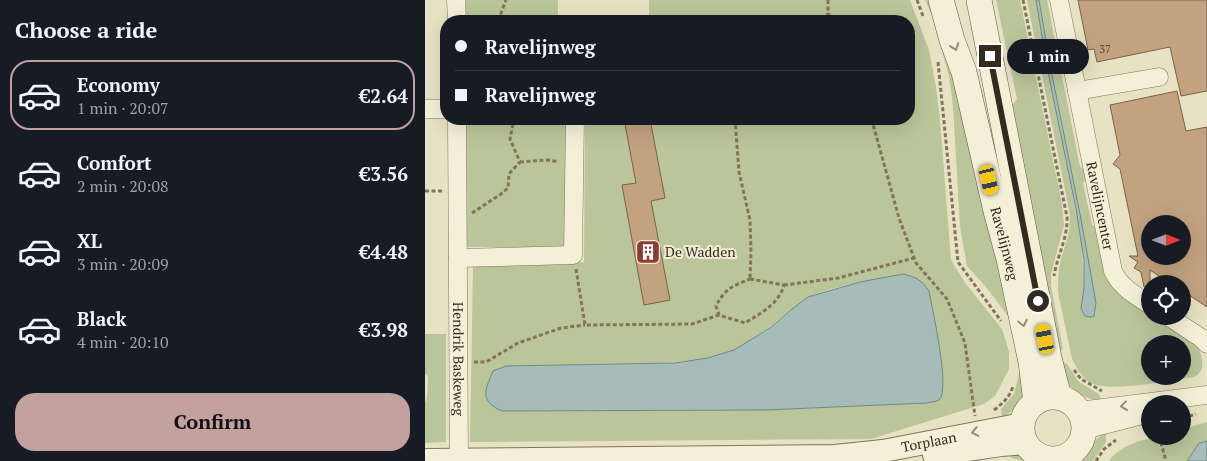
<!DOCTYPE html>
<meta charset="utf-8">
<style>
:root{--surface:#171b24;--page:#20242c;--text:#f1f3f6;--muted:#9ea1a6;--line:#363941;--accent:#c2a19f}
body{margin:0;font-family:"PT Serif",serif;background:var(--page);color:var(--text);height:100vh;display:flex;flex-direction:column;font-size:19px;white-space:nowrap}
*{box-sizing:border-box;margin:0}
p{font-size:16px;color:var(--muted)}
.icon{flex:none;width:28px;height:28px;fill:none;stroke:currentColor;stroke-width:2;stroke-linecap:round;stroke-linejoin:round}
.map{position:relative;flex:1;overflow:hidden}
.sheet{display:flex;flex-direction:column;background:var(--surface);width:425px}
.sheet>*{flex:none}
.top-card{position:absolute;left:15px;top:15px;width:475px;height:110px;border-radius:20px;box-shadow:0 5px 20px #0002;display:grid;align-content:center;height:110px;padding:0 15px;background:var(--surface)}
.needle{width:32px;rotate:90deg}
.fabs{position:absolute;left:716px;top:215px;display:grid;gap:10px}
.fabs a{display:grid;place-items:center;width:50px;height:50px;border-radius:50%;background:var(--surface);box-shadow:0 5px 20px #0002;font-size:25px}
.end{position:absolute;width:22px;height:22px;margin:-11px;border:6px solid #332b1f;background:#fff;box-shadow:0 0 0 2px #fff}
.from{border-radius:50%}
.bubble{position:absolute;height:35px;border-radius:18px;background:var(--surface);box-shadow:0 5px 20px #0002;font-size:16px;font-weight:700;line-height:35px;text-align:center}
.car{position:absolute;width:15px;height:30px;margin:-15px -8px;border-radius:6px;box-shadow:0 0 4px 1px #0007;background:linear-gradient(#f5c518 24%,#345 0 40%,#f5c518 0 76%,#345 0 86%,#f5c518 0)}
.top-card b{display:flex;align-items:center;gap:18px;height:48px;font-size:19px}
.top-card b+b{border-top:1px solid var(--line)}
.top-card i{width:12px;height:12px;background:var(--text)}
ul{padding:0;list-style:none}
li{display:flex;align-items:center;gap:15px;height:70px;margin:0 10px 8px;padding:0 5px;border:2px solid transparent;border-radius:20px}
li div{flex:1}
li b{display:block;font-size:19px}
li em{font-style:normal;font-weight:700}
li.active{border-color:var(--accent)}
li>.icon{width:45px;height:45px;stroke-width:1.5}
h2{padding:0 15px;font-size:22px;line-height:60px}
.action{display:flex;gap:10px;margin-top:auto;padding:10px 15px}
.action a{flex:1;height:58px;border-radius:20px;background:var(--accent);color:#111;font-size:20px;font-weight:700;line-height:58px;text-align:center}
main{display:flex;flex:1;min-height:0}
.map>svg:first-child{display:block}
</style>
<main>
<section class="sheet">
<h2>Choose a ride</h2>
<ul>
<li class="active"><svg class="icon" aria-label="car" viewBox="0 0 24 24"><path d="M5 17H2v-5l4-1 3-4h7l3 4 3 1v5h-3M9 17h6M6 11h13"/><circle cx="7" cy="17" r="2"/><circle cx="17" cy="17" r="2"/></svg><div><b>Economy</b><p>1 min · 20:07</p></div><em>€2.64</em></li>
<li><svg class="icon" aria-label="car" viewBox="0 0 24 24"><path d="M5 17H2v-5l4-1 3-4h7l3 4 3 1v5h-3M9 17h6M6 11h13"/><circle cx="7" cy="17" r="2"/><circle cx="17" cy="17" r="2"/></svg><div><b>Comfort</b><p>2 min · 20:08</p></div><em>€3.56</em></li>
<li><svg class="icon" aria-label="car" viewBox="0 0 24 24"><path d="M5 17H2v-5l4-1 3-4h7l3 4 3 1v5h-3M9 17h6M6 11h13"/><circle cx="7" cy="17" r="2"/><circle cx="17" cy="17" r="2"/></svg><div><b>XL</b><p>3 min · 20:09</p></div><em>€4.48</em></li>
<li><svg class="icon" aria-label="car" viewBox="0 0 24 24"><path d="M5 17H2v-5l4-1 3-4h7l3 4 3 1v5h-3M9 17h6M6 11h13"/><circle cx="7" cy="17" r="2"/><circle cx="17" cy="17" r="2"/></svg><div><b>Black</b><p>4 min · 20:10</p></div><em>€3.98</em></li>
</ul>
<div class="action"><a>Confirm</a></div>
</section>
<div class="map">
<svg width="782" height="461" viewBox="0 0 782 461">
<rect width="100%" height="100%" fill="#e8e2c4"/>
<g fill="#bbc59a" fill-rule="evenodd">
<rect x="41" y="0" width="92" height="21"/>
<path d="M224 0H485L504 50 511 87 515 120 526 260 541 284 577 329 584 351V369L570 396 559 404 446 439 45 442 48 266 159 262 160 119H484V21H224ZM465 276 439 406 340 410 77 411 81 366C119 365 157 365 195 364 233 363 271 364 307 351 336 340 356 314 381 299 400 288 443 281 465 276Z"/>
<path d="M500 0H512L593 329 561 287 542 266 535 227 528 106 524 76 507 15Z"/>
<path d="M571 0H595L637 204 639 225 626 274V286L638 349 632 351 584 110 592 99Z"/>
<path d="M602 0H611L657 245 659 288 656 309 657 313 662 258 656 219 626 70 614 0H622L655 167 660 170 662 178 658 183 667 225 672 228 681 269 725 311V316H732C749 327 776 339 777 361 778 369 776 373 769 377 746 380 685 393 666 383 657 378 652 369 647 359L633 292C633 282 633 273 635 264 640 242 647 234 644 210ZM725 344H758V376H725Z"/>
<path d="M41 119H145L146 227 138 247H41Z"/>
<path d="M0 334H21V442L0 443V403L2 397 3 376 0 374Z"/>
<path d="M635 360 642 364 654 382 674 394 676 400C663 401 648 392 641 381 638 375 637 367 635 360Z"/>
<path d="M595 370 599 395 590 409 577 419 576 409 589 394Z"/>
<path d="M782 422V441L774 443 762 461H684C700 439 733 436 758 436V429Z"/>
<path d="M681 432V442L668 461H657C661 448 670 439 681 432Z"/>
<path d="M600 454 610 461C601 461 590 461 583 455Z"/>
</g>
<g fill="#a6bcb8" stroke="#6e8985">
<path d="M611 0H614L626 70 656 219 671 303 669 316 665 317 660 316 656 309 659 288V260L651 209 623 72Z"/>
<path d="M478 274C491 277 497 280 504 291 507 308 526 391 514 400 511 402 505 402 502 403L340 410 77 411C54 401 60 390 68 371L81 366 250 363 283 358 309 350 345 328 367 309 383 297 435 282Z"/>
<path d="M782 441V461H762L774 443Z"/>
</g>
<g fill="#c2a27f" stroke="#7d6246" fill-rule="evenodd">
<path d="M653 0H782V91L756 96 745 47 672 62 669 49 663 50Z"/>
<path d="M752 91 761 131 782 127V307L758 291V284H746L725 270V286L719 287 716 272 709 268 713 262 704 256H713L695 169 688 164 695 155 685 105ZM725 224H758V256H725Z"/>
<path d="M199 119H225L240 198 226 201 245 300 219 305 197 185 211 183Z"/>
</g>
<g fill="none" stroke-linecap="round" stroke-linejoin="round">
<defs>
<g id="minor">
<path d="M31 0 32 21"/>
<path id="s1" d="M634 0 688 271C696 288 710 295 725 305"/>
<path d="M652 91 734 77"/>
<path d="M0 109H21"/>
<path id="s2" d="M32 119 34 459"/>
<path d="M33 258 148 255 150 119"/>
<path d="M743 316 776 338 782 344"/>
<path d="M654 411 782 395"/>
<path d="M659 430 725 413"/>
</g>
<g id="tertiary">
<path d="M509 455 576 445 601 443"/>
<path id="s3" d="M0 460 410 456 458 451 598 424"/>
</g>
<g id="secondary">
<path id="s4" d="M516 0 527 40 539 72 571 211 584 259 606 362 611 402"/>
<path d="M554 0 624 358 634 397"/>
<circle cx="628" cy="428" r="31"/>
</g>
</defs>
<use href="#minor" stroke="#81745d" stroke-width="19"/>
<use href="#tertiary" stroke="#81745d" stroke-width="24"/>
<use href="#secondary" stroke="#635540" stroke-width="26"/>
<g stroke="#81745d" stroke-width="3" stroke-dasharray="4 2.5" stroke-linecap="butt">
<path d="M403 0V14"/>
<path d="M492 0 498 16"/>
<path d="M598 0 642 217C643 238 632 256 629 276"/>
<path d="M77 21 76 13 81 0"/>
<path d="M390 21 403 14 414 21"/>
<path d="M513 62 533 262 576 321"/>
<path d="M310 119 314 172 325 220 326 252 325 279"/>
<path d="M447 119 449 128 474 218 491 263 522 299 540 343 550 416"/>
<path d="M95 162 123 160 134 162"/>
<path d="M0 191H17"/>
<path d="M47 213 76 194 83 188 84 174 95 162 85 139 89 119"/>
<path d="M151 269 160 325 267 324 294 315"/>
<path d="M325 279 359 285C354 304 336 313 320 323L294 315 291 306C300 288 308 286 325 279Z"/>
<path d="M359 285 413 278 489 258"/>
<path d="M49 362H61L93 343 136 328 160 325"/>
<path d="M649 370 656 379 677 391"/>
<path d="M569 410C578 403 585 397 588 386"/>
<path d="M758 418 771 414"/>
<path d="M734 436 741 461"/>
<path d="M671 461 679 449 691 440"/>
</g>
<use href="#minor" stroke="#f4efd7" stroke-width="18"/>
<use href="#tertiary" stroke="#f4efd7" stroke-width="22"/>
<use href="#secondary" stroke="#f4efd7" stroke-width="25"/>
</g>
<defs><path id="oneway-chevron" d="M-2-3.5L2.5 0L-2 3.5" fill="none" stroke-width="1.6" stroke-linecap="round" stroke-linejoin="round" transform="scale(1.25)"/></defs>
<g stroke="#948d7b">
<use href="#oneway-chevron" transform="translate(530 47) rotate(70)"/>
<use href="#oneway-chevron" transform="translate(598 323) rotate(78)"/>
<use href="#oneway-chevron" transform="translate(699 406) rotate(173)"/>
<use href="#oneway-chevron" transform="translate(550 432) rotate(169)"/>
</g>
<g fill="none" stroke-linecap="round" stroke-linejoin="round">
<path stroke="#332b1f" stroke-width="6" d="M565 56 613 301"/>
</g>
<defs>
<symbol id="building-square" viewBox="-11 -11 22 22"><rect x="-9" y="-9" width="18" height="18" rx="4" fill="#893d34" stroke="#f1ebd3"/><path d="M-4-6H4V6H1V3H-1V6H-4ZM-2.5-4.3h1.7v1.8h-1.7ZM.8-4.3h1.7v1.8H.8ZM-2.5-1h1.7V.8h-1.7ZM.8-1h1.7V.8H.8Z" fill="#fff"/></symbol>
</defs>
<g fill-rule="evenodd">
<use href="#building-square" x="209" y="238" width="28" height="28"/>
</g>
<g text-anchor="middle" stroke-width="4" stroke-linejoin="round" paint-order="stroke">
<g font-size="11" fill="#574937">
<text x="680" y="53">37</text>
</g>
<g font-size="14" fill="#332b1f" stroke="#f1ebd3">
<text dy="5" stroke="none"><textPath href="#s1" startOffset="210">Ravelijncenter</textPath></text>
<text dy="5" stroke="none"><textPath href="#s4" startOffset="252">Ravelijnweg</textPath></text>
<text dy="5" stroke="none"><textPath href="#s2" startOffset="240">Hendrik Baskeweg</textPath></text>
<text dy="5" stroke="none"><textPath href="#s3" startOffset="505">Torplaan</textPath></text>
</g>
<g font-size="14" fill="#332b1f" stroke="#f1ebd3" text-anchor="start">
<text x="240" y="257">De Wadden</text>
</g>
</g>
</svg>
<div class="fabs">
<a><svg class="needle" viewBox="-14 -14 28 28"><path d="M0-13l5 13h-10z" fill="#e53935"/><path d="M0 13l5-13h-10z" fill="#9ea1a6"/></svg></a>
<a><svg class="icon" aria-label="locate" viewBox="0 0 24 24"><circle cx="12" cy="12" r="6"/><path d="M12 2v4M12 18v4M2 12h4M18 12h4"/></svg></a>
<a>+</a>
<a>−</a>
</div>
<i class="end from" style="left:613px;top:301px"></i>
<i class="end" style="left:565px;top:56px"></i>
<div class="bubble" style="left:582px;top:39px;width:82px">1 min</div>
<i class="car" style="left:564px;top:180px;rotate:167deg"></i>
<i class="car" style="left:620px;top:339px;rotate:349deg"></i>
<div class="top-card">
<b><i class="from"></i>Ravelijnweg</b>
<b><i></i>Ravelijnweg</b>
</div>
</div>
</main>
